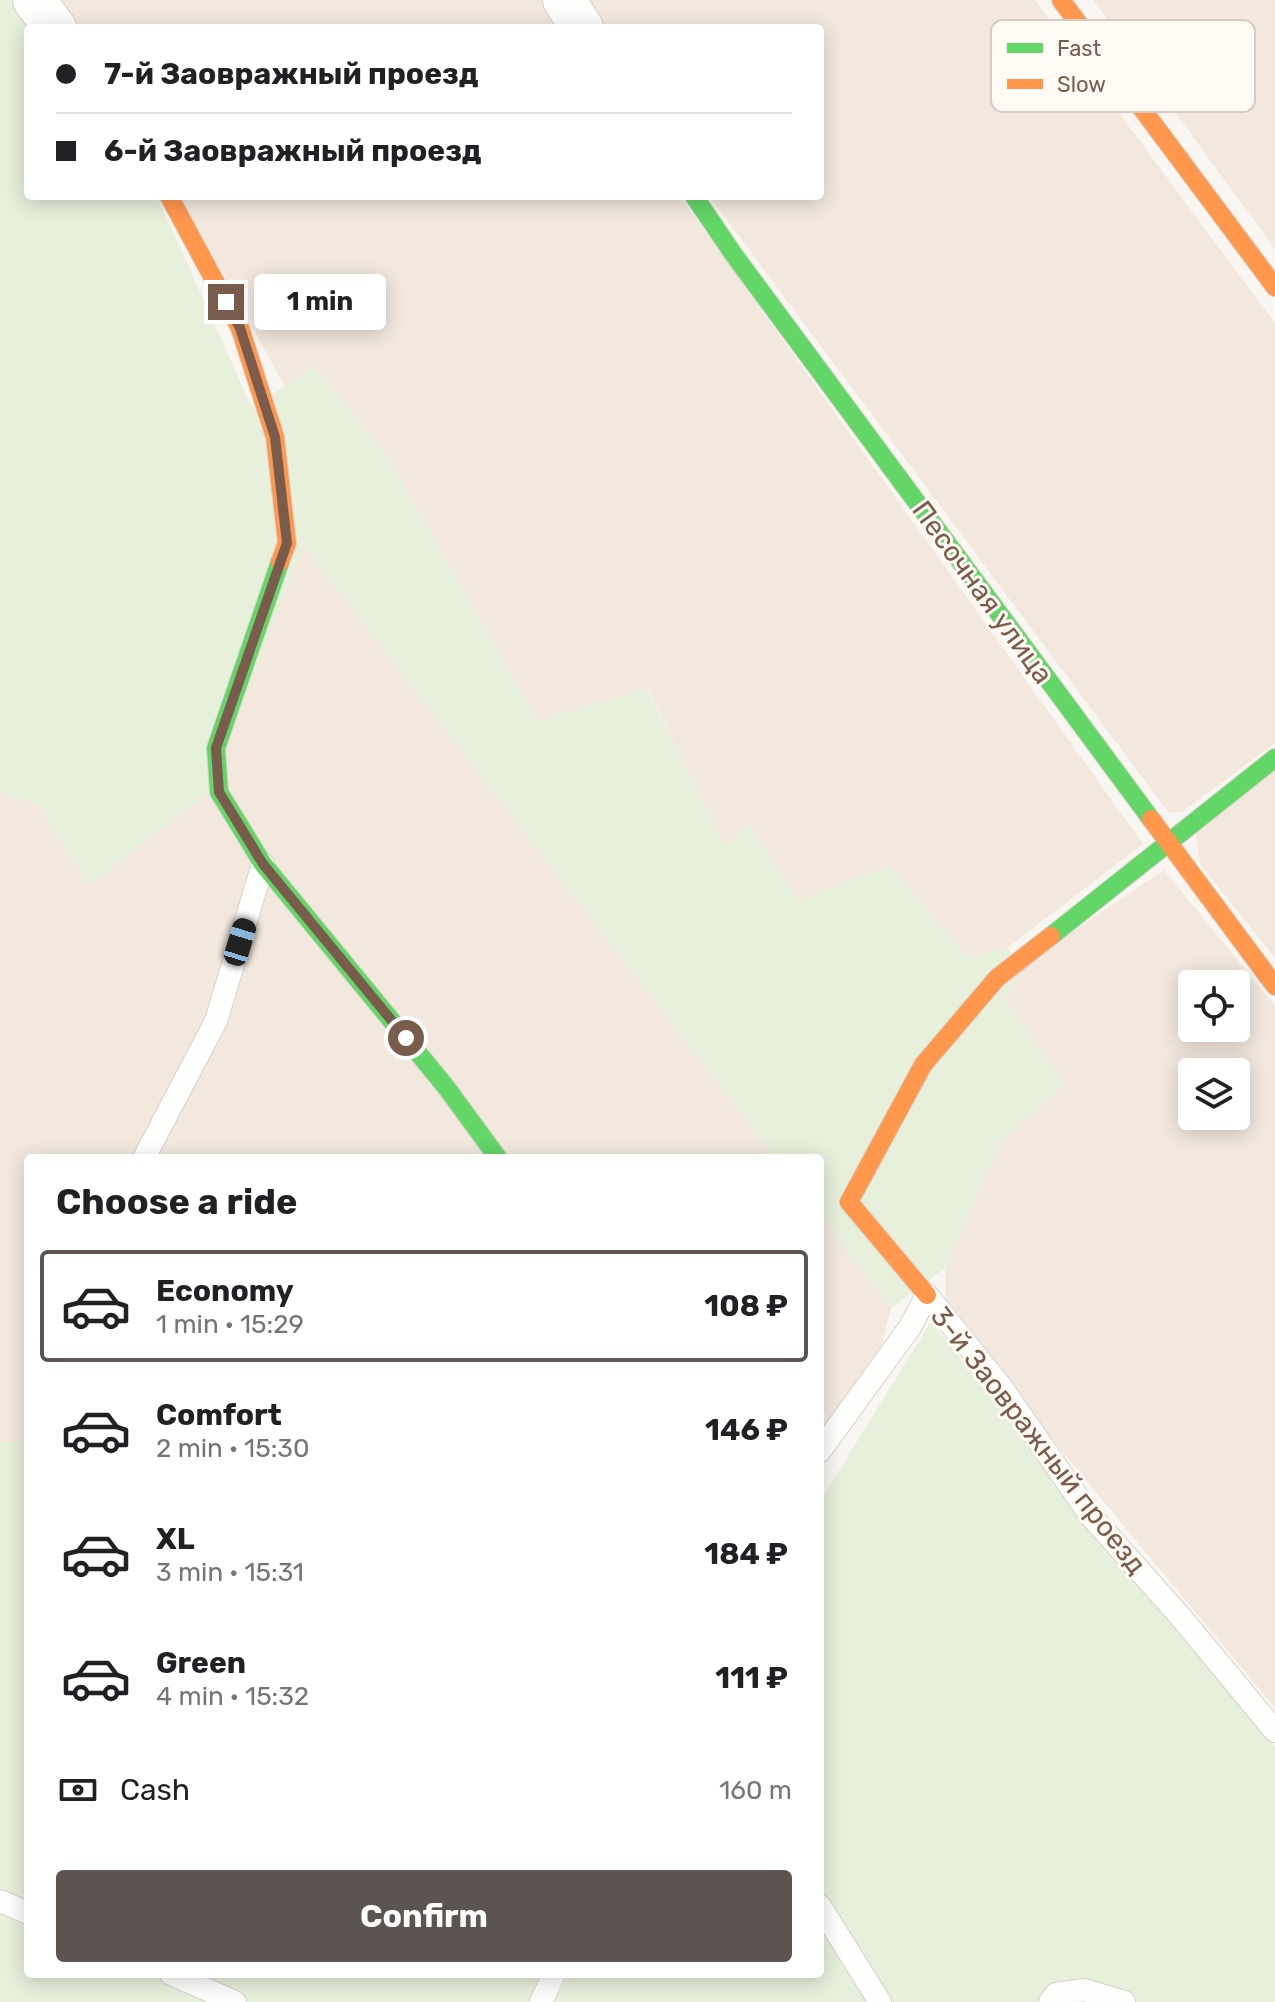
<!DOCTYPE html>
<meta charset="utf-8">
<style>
:root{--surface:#fff;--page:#f2f2f2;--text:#202124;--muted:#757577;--line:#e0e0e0;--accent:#5c5450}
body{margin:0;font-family:Rubik,sans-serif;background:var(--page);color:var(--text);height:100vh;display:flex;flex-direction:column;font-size:30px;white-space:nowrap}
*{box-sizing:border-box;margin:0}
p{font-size:26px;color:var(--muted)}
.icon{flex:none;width:44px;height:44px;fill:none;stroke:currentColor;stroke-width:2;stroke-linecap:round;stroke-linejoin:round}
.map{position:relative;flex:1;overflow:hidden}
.panel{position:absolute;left:24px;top:1154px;width:800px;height:824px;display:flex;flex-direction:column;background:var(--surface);border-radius:8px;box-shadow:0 4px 20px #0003}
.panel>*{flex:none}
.guide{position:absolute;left:24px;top:24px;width:800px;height:176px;border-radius:8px;box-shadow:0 4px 20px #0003;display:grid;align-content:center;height:176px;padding:0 32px;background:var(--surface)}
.controls{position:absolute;left:1178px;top:970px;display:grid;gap:16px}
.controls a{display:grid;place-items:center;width:72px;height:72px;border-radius:8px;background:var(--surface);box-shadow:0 4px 20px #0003;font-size:40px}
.end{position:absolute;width:36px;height:36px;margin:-18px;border:10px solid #7a5c4d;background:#fff;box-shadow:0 0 0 4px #fff}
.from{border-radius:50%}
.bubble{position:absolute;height:56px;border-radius:8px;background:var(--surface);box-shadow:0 4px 20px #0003;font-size:26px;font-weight:700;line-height:56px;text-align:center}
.car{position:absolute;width:24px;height:48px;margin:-24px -12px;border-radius:10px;box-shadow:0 0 6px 2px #0007;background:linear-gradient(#222 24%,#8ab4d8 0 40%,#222 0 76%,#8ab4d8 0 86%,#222 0)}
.guide b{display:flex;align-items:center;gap:28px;height:76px;font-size:30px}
.guide b+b{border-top:2px solid var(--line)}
.guide i{width:20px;height:20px;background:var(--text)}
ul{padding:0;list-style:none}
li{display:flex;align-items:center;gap:24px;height:112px;margin:0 16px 12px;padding:0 16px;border:4px solid transparent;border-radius:8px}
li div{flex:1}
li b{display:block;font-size:30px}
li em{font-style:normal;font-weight:700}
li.current{border-color:var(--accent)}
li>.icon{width:72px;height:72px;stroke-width:1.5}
h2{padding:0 32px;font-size:36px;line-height:96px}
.pay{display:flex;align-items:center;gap:20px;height:88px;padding:0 32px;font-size:30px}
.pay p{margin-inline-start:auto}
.button{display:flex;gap:16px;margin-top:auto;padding:16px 32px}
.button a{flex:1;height:92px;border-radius:8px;background:var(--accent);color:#fff;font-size:32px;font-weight:700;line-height:92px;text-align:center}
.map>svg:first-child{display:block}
</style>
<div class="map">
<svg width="1275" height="2002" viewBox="0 0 1275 2002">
<rect width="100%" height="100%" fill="#f9f5f0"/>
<g fill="#f2e8de" fill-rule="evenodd">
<path d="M59 0H547L566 28H77Z"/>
<path d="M573 0H1035L1275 323V743L1182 812 1169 813 709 196H820V28H592Z"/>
<path d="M1093 0H1275V249Z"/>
<path d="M180 196H680L1143 844 1007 948 968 958 889 866 798 902 749 824 726 848 648 689 537 721 388 458 313 365 285 387Z"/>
<path d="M303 544 776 1158H28V1441L0 1442V792L39 805 89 885Z"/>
<path d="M1275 768V958L1200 864 1195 830Z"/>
<path d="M1164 870 1275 1006V1708L1046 1432 946 1302 945 1268 1000 1141 1064 1084 1006 1001 1021 966ZM1192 984H1236V1028H1192ZM1192 1072H1236V1116H1192Z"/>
<path d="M820 1215 891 1308 880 1350 820 1431Z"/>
</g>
<g fill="#e7f0db">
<path d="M0 0H18L47 28H28V196H157L251 406 285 387 313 365 388 458 537 721 647 689 726 847 748 823 798 901 889 866 968 958 1007 948 1021 966 1006 1001 1065 1084 1000 1141 945 1268 891 1308 820 1215V1158H776L303 545 210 791 89 885 39 805 0 792Z"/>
<path d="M931 1322 1275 1747V2002H555L568 1974H820V1501Z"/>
<path d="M28 1441V1974H544L531 2002H0V1442Z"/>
</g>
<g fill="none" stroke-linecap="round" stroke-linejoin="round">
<defs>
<g id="lane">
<path d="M144 1158 216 1021 263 864"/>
<path d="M820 1451 910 1327 927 1295 1002 1388 1090 1515 1179 1615 1275 1731"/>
<path d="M0 1901 28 1913"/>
<path d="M820 1906 880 2002"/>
<path d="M171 1974 235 2002"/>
<path d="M541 2002 554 1974"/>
<path d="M1050 2002 1056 1994 1084 1990 1124 2002"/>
</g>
<g id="street">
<path d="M34 0 55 28"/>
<path d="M564 0 582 28"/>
</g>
<g id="fast">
<path d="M694 196 734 255 1151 819"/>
<path d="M280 562 216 748 219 792 263 864 446 1087 498 1158"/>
<path d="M1051 936 1275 758"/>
</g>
<g id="slow">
<path d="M1061 0 1275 287"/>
<path d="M169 196 240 328 275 437 287 543 280 562"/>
<path d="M1151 819 1275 986"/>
<path d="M927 1295 849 1202 923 1065 997 978 1051 936"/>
</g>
</defs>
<use href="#lane" stroke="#d7d1cb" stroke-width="24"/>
<use href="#street" stroke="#d7d1cb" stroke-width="44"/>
<use href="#fast" stroke="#d9d2cb" stroke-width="20"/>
<use href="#slow" stroke="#d9d2cb" stroke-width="20"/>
<use href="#lane" stroke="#fefefd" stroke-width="22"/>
<use href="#street" stroke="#fefefd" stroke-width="42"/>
<use href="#fast" stroke="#63d668" stroke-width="18"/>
<use href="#slow" stroke="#ff974d" stroke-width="18"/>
</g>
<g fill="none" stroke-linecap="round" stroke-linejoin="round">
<path stroke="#7a5c4d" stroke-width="10" d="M226 302 240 328 275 437 287 543 216 748 219 792 263 864 406 1038"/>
</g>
<g text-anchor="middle" stroke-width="6" stroke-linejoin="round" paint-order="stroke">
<g font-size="28" fill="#7a5c4d" stroke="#fffaf3">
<text transform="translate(983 592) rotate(54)" y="10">Песочная улица</text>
<text transform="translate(1039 1440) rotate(52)" y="10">3-й Заовражный проезд</text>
</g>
</g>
<rect x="991" y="20" width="264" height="92" rx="12" fill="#fffaf3" stroke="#d7cbc1" stroke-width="2"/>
<rect x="1007" y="43" width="36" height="10" fill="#63d668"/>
<rect x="1007" y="79" width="36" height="10" fill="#ff974d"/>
<g font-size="22" fill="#7a5c4d">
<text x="1057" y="56">Fast</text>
<text x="1057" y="92">Slow</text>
</g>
</svg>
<div class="controls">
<a><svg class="icon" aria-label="locate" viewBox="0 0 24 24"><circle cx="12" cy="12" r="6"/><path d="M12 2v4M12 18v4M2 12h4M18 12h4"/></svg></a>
<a><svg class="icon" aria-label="layers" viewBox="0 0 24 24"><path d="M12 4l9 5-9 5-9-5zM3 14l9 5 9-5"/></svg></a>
</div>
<i class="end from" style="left:406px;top:1038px"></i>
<i class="end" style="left:226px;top:302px"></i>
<div class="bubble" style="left:254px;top:274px;width:132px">1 min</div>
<i class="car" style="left:240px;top:942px;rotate:17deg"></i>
<div class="guide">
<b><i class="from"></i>7-й Заовражный проезд</b>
<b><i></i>6-й Заовражный проезд</b>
</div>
<section class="panel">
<h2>Choose a ride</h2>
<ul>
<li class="current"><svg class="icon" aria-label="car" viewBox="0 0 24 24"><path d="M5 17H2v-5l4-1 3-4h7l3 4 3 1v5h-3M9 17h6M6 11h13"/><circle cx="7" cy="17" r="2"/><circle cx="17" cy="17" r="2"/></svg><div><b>Economy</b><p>1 min · 15:29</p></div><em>108 ₽</em></li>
<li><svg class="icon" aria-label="car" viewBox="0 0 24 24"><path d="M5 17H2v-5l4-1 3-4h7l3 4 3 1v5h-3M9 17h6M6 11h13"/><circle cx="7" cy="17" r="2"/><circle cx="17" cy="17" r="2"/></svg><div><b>Comfort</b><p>2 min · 15:30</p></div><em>146 ₽</em></li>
<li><svg class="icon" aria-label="car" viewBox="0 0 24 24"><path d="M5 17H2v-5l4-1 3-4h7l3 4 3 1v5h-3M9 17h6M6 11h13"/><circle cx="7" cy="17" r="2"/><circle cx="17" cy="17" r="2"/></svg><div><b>XL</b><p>3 min · 15:31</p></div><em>184 ₽</em></li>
<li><svg class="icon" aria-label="car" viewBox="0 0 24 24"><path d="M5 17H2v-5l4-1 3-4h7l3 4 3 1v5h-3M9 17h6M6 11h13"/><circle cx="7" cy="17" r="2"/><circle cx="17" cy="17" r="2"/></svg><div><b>Green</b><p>4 min · 15:32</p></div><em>111 ₽</em></li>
</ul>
<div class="pay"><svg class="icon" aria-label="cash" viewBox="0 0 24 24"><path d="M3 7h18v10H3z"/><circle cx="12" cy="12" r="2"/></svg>Cash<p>160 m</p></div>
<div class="button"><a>Confirm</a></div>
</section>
</div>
